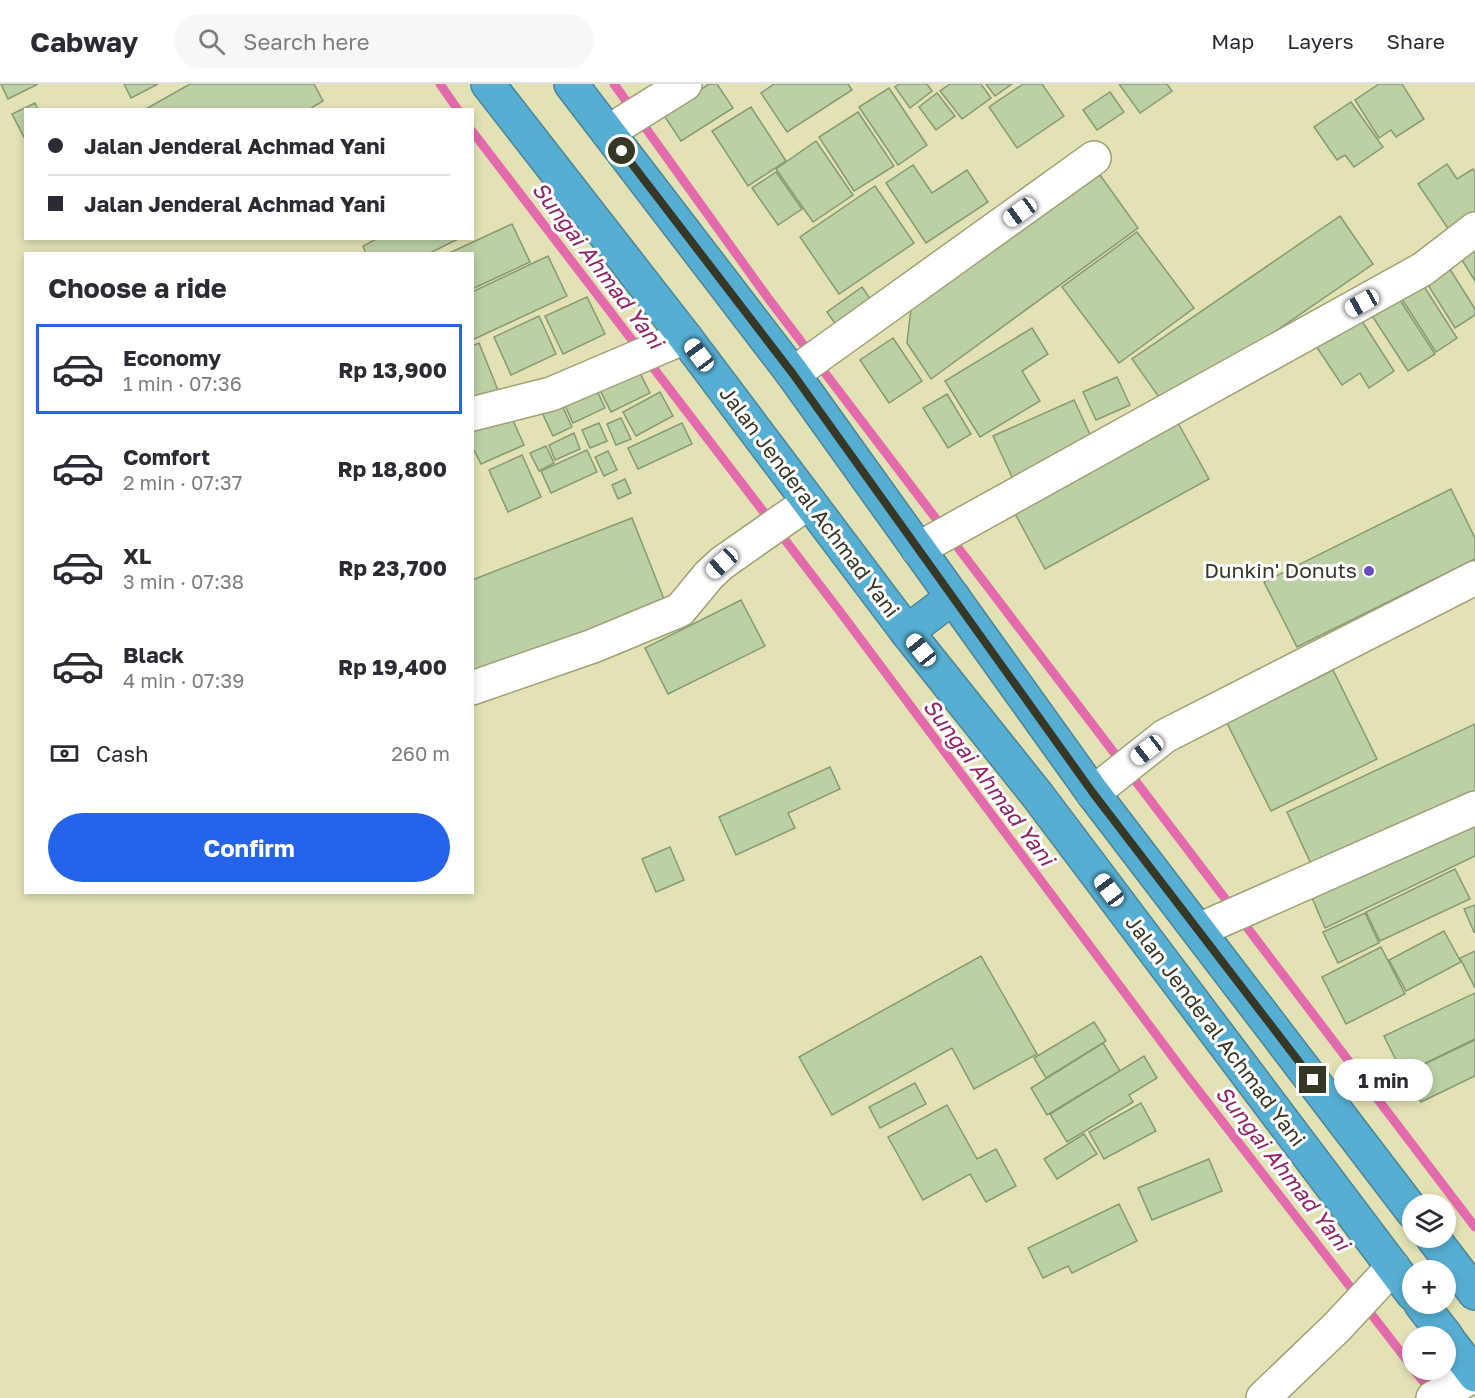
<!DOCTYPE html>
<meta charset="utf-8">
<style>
:root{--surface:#fff;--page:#f7f7f7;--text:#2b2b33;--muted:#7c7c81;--line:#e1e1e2;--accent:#2563eb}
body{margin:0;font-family:"Golos Text",sans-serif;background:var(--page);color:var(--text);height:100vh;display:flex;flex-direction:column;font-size:22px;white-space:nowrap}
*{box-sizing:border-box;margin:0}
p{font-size:20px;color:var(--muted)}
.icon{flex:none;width:33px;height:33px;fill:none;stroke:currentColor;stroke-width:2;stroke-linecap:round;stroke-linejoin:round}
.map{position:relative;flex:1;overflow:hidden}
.side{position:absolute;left:24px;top:168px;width:450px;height:642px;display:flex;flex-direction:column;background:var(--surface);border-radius:0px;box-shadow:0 3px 9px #0003}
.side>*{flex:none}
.guide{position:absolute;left:24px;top:24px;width:450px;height:132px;border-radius:0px;box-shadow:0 3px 9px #0003;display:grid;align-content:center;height:132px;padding:0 24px;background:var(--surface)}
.controls{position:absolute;left:1402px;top:1110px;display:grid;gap:12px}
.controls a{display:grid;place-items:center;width:54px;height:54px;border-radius:50%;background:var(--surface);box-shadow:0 3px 9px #0003;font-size:30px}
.end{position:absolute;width:27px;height:27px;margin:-14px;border:8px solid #373725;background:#fff;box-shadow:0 0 0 3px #fff}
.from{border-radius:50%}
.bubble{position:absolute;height:42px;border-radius:21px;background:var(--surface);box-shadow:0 3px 9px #0003;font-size:20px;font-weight:700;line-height:42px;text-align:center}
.car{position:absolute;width:18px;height:36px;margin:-18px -9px;border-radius:8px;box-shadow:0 0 4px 2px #0007;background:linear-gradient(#fff 24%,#345 0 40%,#fff 0 76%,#345 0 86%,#fff 0)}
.guide b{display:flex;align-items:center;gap:21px;height:57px;font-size:22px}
.guide b+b{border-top:2px solid var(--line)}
.guide i{width:15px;height:15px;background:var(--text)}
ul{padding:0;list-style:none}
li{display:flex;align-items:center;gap:18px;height:90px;margin:0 12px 9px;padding:0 12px;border:3px solid transparent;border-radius:0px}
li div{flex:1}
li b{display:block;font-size:22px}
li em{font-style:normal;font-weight:700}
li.selected{border-color:var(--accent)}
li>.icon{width:54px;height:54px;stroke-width:1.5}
h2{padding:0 24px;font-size:27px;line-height:72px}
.pay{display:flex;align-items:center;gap:15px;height:66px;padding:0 24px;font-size:22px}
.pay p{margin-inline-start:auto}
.cta{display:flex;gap:12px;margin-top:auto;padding:12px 24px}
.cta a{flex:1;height:69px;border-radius:36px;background:var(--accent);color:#fff;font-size:24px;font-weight:700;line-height:69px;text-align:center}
header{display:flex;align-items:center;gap:36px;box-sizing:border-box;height:84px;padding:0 30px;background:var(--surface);border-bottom:2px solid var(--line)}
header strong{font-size:28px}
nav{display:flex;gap:33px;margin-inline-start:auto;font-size:21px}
.search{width:420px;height:54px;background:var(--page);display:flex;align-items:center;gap:15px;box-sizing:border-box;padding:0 21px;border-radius:33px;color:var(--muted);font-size:22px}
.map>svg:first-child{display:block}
</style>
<header>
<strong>Cabway</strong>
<div class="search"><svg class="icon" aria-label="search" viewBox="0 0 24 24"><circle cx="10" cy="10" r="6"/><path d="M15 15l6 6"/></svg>Search here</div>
<nav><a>Map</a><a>Layers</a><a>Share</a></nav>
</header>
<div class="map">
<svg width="1475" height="1314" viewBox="0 0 1475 1314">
<rect width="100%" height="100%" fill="#e2e2b5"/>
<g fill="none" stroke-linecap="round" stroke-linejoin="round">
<g stroke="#e36aac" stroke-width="9">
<path d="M440 0 458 26"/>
<path d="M614 0 768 214 1475 1143"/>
<path d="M472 47 841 529 1187 992 1413 1284"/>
<path d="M1414 1286 1431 1307"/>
</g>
</g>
<g fill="#bcd0a6" stroke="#879972" stroke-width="1.5">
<path d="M1 0H38L8 15Z"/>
<path d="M124 0H158L131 14Z"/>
<path d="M190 0H314L323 17 308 26H144Z"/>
<path d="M709 0H717L733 24 681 57 663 30Z"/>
<path d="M774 0H848L852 6 787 48 761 9Z"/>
<path d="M899 0H927L932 7 910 24 895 3Z"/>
<path d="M950 0H981L991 14 962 35 940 7Z"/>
<path d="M986 0H1012L995 12Z"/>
<path d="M1023 0H1042L1064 32 1017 64 989 23Z"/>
<path d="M1119 0H1167L1172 7 1140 29Z"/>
<path d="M1379 0H1402L1424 35 1396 53 1391 46 1379 54 1355 16Z"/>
<path d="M889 4 927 61 898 81 859 23Z"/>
<path d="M1110 8 1124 28 1097 46 1083 26Z"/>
<path d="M937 9 955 32 936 46 919 23Z"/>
<path d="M1351 18 1383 63 1354 83 1345 71 1337 76 1314 43Z"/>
<path d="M35 19 38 26H26V57L12 30Z"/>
<path d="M751 23 786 77 748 102 712 47Z"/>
<path d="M858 28 894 82 854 107 819 53Z"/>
<path d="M816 57 853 111 813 138 776 85Z"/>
<path d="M1447 80 1457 95 1473 85 1475 88V128L1449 146 1418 100Z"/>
<path d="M913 81 932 109 967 86 988 118 926 159 886 99Z"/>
<path d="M776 88 802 125 778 141 752 104Z"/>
<path d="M1100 91 1138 144 931 295 907 259 911 225Z"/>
<path d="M875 102 914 159 839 210 800 153Z"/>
<path d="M1340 132 1373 180 1166 323 1132 275Z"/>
<path d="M512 140 530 178 472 205V170H447Z"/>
<path d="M1137 148 1194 224 1119 279 1062 203Z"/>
<path d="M1475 150V197L1454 163Z"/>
<path d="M378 154H460L428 170H366L363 162Z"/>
<path d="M548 172 567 212 472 256V208Z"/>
<path d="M1446 179 1475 225V231L1455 244 1423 193Z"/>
<path d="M1418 193 1457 254 1436 268 1396 206Z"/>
<path d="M862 203 871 216 836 241 827 228Z"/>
<path d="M1394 207 1435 270 1408 287 1367 224Z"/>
<path d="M587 213 605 250 563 270 545 232Z"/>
<path d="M1355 226 1394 287 1369 304 1360 289 1342 301 1316 262Z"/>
<path d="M539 232 556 270 511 291 494 253Z"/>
<path d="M1032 244 1048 270 1022 287 1040 317 980 353 945 297Z"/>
<path d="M893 254 922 297 889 319 860 276Z"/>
<path d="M479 259 498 306 472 315V262Z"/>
<path d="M634 277 650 309 611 328 595 296Z"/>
<path d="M1117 293 1130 321 1096 336 1083 308Z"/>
<path d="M594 300 605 324 573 339 562 315Z"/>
<path d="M660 308 673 332 636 352 623 328Z"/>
<path d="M947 310 971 350 948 364 923 324Z"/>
<path d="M557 311 572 343 553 352 538 320Z"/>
<path d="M1074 316 1094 359 1013 395 993 352Z"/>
<path d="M510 330 524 361 481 380 472 362V347Z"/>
<path d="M621 334 631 355 616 361 607 340Z"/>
<path d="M1177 337 1209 395 1045 485 1013 426Z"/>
<path d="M599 339 607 357 590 364 582 346Z"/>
<path d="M682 339 692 360 638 385 628 364Z"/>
<path d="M574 349 580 365 555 376 549 361Z"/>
<path d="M546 362 554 379 539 387 530 369Z"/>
<path d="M587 366 597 388 551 409 541 387Z"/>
<path d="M608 367 617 386 604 392 595 373Z"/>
<path d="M522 371 541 413 508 428 489 386Z"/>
<path d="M625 395 631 409 618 415 612 401Z"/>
<path d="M1451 405 1475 454V475L1297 563 1264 498Z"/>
<path d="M632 434 666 520 472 595V496Z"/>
<path d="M741 516 765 562 668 610 645 564Z"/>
<path d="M1333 586 1377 675 1271 727 1227 639Z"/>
<path d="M1475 640V710L1313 784 1287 728Z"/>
<path d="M830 683 840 705 788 729 795 744 736 771 719 733Z"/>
<path d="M1475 732V772L1325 844 1306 800Z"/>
<path d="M670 763 684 796 656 808 642 775Z"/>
<path d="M1455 785 1470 815 1380 857 1366 828Z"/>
<path d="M1475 821V848H1474L1464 825Z"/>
<path d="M1365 829 1379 859 1338 879 1323 848Z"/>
<path d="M1444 847 1461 878 1406 907 1389 876Z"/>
<path d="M1381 863 1405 910 1346 940 1322 893Z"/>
<path d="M1475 867V904L1460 874Z"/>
<path d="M981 872 1037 970 974 1005 952 964 832 1031 799 973Z"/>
<path d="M1475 909V955L1403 990 1384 952Z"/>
<path d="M1094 938 1106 957 1046 994 1034 974Z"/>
<path d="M1475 956V992L1421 1018 1406 989Z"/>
<path d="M1103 959 1120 987 1047 1031 1031 1004Z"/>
<path d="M1144 972 1157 994 1129 1011 1133 1018 1067 1058 1050 1030Z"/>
<path d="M915 999 926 1020 880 1044 869 1023Z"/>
<path d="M1141 1019 1156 1047 1104 1075 1089 1048Z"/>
<path d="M947 1021 977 1075 996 1065 1016 1102 986 1118 970 1090 923 1116 888 1053Z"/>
<path d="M1084 1050 1097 1070 1057 1095 1044 1075Z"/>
<path d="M1209 1075 1222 1107 1152 1136 1138 1104Z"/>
<path d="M1119 1120 1137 1157 1072 1189 1068 1182 1043 1194 1028 1164Z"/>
</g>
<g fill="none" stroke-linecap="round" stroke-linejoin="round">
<defs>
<g id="minor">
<path d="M608 48 685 0"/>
<path d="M793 290 1094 74"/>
<path d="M472 330 551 310 685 253"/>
<path d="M918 465 1423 185 1475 145"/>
<path d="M472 604 593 562 680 526 709 491 722 479 809 418"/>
<path d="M1093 709 1165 652 1475 494"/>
<path d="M1199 846 1475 724"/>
<path d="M1263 1314 1337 1243 1393 1183"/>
<path d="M1433 1314 1475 1291"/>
</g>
<g id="highway">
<path d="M488 0 685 253 907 548 1038 712 1413 1210"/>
<path d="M571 0 793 290 1093 709 1413 1128"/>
<path d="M907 548 953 513"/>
<path d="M1433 1154 1475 1209"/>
<path d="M1421 1220 1446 1252"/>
<path d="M1446 1253 1475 1291"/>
</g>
</defs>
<use href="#minor" stroke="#a0a075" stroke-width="36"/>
<use href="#highway" stroke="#4c8496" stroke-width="36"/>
<use href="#minor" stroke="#fff" stroke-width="33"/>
<use href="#highway" stroke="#57aed3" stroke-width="33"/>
</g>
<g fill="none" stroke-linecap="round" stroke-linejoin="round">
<path stroke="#373725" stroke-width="8" d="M622 67 793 290 1093 709 1313 996"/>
</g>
<circle fill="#654bc4" stroke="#fff" stroke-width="2" cx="1369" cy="487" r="6"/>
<g text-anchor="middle" stroke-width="6" stroke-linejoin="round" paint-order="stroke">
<g font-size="21" fill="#373725" stroke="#fff">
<text transform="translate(809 418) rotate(53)" y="7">Jalan Jenderal Achmad Yani</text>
<text transform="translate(1215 947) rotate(53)" y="7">Jalan Jenderal Achmad Yani</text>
</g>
<g font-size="21" fill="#373725" stroke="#fff" text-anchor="end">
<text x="1357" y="494">Dunkin' Donuts</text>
</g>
<g font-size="22" font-style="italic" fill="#8f2364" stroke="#fff">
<text transform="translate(598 181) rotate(53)" y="8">Sungai Ahmad Yani</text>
<text transform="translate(989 698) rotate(53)" y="8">Sungai Ahmad Yani</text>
<text transform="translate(1283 1084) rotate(52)" y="8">Sungai Ahmad Yani</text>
</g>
</g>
</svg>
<div class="controls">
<a><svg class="icon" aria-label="layers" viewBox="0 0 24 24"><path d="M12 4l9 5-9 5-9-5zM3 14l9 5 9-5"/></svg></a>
<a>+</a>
<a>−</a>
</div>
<i class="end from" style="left:622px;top:67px"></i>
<i class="end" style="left:1313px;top:996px"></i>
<div class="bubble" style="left:1334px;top:975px;width:99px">1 min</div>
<i class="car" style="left:1020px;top:128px;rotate:234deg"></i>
<i class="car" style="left:1362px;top:219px;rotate:241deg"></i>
<i class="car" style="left:699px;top:271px;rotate:323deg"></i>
<i class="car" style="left:722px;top:479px;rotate:228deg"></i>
<i class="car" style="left:921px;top:566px;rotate:321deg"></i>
<i class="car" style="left:1147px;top:666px;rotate:232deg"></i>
<i class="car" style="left:1109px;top:806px;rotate:323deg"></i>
<div class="guide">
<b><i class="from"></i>Jalan Jenderal Achmad Yani</b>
<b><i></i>Jalan Jenderal Achmad Yani</b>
</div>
<section class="side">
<h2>Choose a ride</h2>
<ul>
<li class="selected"><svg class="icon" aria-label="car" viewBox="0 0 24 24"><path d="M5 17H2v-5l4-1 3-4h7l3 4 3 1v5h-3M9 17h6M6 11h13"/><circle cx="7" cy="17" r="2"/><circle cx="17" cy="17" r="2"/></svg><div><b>Economy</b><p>1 min · 07:36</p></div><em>Rp 13,900</em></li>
<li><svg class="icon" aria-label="car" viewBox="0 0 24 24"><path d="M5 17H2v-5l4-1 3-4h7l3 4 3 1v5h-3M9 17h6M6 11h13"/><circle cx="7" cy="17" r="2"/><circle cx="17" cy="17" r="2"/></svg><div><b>Comfort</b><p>2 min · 07:37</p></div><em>Rp 18,800</em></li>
<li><svg class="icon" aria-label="car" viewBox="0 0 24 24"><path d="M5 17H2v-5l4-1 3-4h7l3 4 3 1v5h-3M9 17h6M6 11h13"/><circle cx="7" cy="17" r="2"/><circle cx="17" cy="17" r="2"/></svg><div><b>XL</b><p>3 min · 07:38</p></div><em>Rp 23,700</em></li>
<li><svg class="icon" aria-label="car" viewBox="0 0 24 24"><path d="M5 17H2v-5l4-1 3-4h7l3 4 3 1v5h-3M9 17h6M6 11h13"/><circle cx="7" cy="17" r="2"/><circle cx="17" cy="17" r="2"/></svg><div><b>Black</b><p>4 min · 07:39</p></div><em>Rp 19,400</em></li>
</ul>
<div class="pay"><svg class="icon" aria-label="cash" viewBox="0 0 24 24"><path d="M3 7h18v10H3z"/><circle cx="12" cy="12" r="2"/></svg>Cash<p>260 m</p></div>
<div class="cta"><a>Confirm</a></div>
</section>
</div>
